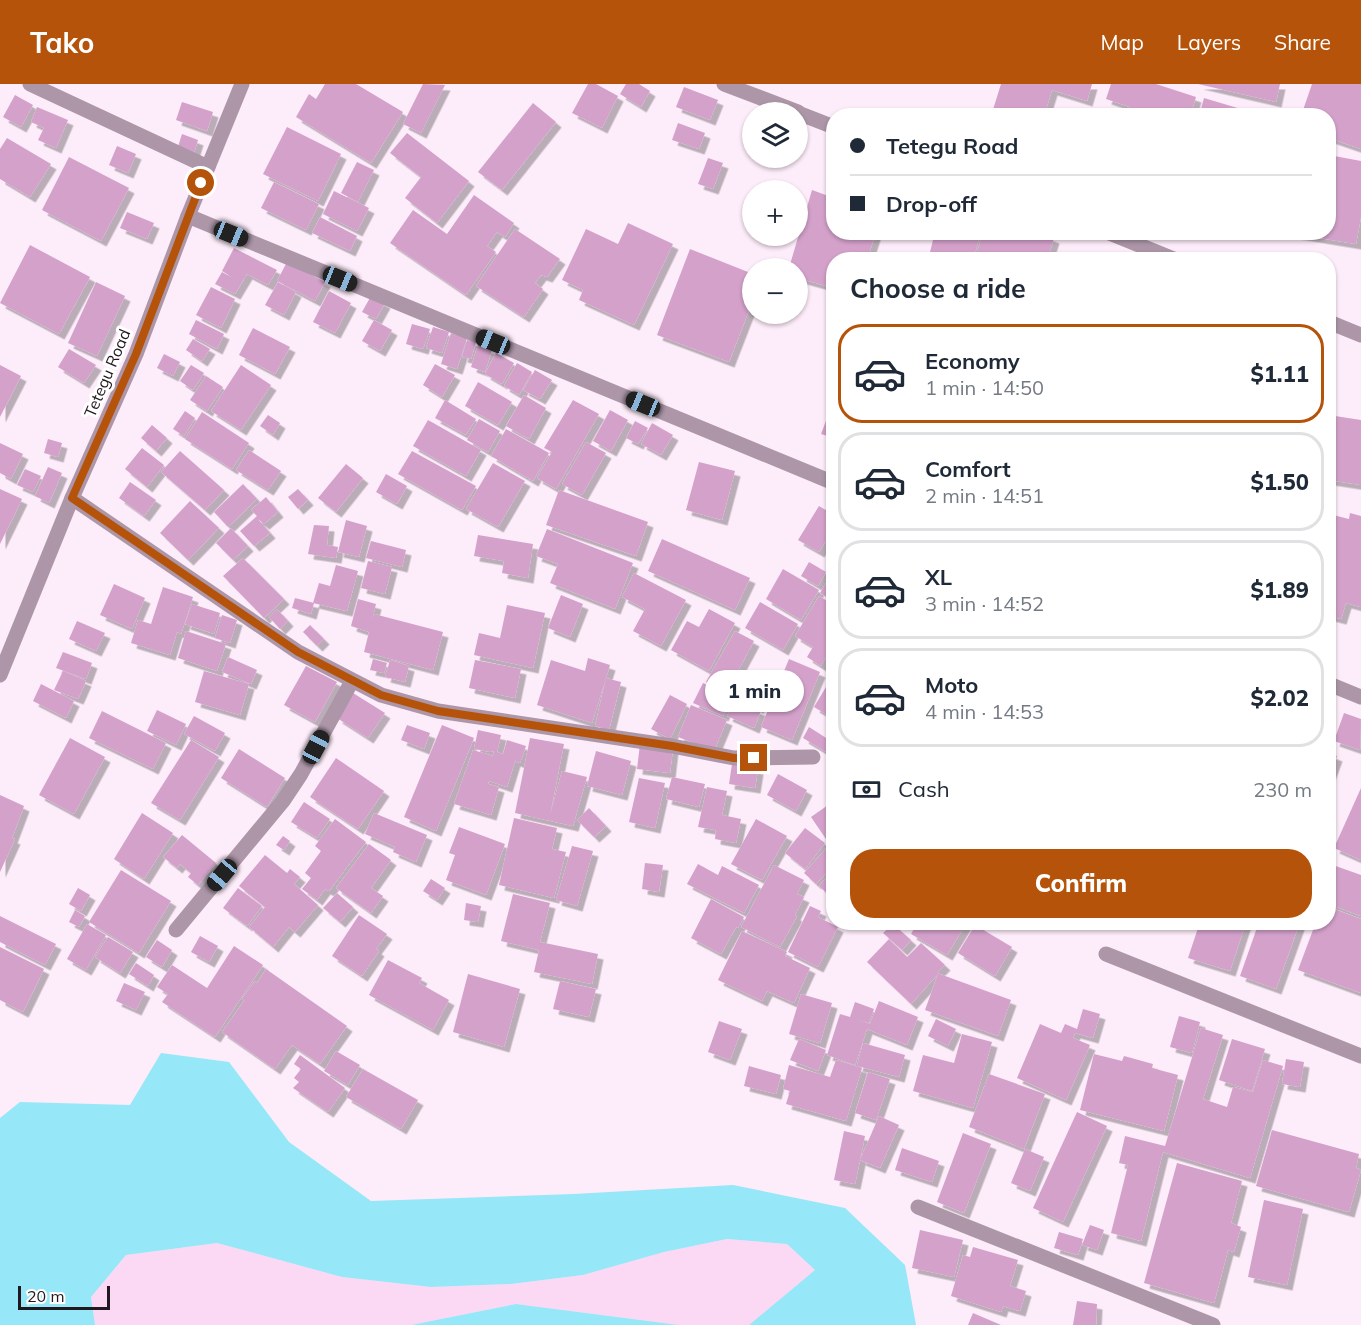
<!DOCTYPE html>
<meta charset="utf-8">
<style>
:root{--surface:#fff;--page:#f6f6f7;--text:#1f2937;--muted:#747a83;--line:#e0e1e3;--accent:#b45309}
body{margin:0;font-family:Mulish,sans-serif;background:var(--page);color:var(--text);height:100vh;display:flex;flex-direction:column;font-size:22px;white-space:nowrap}
*{box-sizing:border-box;margin:0}
p{font-size:20px;color:var(--muted)}
.icon{flex:none;width:33px;height:33px;fill:none;stroke:currentColor;stroke-width:2;stroke-linecap:round;stroke-linejoin:round}
.map{position:relative;flex:1;overflow:hidden}
.drawer{position:absolute;left:826px;top:168px;width:510px;height:678px;display:flex;flex-direction:column;background:var(--surface);border-radius:24px;box-shadow:0 2px 4px #0004}
.drawer>*{flex:none}
.banner{position:absolute;left:826px;top:24px;width:510px;height:132px;border-radius:24px;box-shadow:0 2px 4px #0004;display:grid;align-content:center;height:132px;padding:0 24px;background:var(--surface)}
.buttons{position:absolute;left:742px;top:18px;display:grid;gap:12px}
.buttons a{display:grid;place-items:center;width:66px;height:66px;border-radius:50%;background:var(--surface);box-shadow:0 2px 4px #0004;font-size:30px}
.scale{position:absolute;left:18px;bottom:15px;width:92px;box-sizing:border-box;padding-left:6px;border:3px solid #21171f;border-top:0;font-size:16px;line-height:21px;white-space:nowrap;color:#21171f;-webkit-text-stroke:4px #fff;paint-order:stroke}
.end{position:absolute;width:27px;height:27px;margin:-14px;border:8px solid #b45309;background:#fff;box-shadow:0 0 0 3px #fff}
.from{border-radius:50%}
.bubble{position:absolute;height:42px;border-radius:21px;background:var(--surface);box-shadow:0 2px 4px #0004;font-size:20px;font-weight:800;line-height:42px;text-align:center}
.car{position:absolute;width:18px;height:36px;margin:-18px -9px;border-radius:8px;box-shadow:0 0 4px 2px #0007;background:linear-gradient(#222 24%,#8ab4d8 0 40%,#222 0 76%,#8ab4d8 0 86%,#222 0)}
.banner b{display:flex;align-items:center;gap:21px;height:57px;font-size:22px}
.banner b+b{border-top:2px solid var(--line)}
.banner i{width:15px;height:15px;background:var(--text)}
ul{padding:0;list-style:none}
li{display:flex;align-items:center;gap:18px;height:99px;margin:0 12px 9px;padding:0 12px;border:3px solid var(--line);border-radius:24px}
li div{flex:1}
li b{display:block;font-size:22px}
li em{font-style:normal;font-weight:800}
li.on{border-color:var(--accent)}
li>.icon{width:54px;height:54px;stroke-width:1.5}
h2{padding:0 24px;font-size:27px;line-height:72px}
.pay{display:flex;align-items:center;gap:15px;height:66px;padding:0 24px;font-size:22px}
.pay p{margin-inline-start:auto}
.cta{display:flex;gap:12px;margin-top:auto;padding:12px 24px}
.cta a{flex:1;height:69px;border-radius:24px;background:var(--accent);color:#fff;font-size:24px;font-weight:800;line-height:69px;text-align:center}
header{display:flex;align-items:center;gap:36px;box-sizing:border-box;height:84px;padding:0 30px;background:var(--accent);color:#fff}
header strong{font-size:28px}
nav{display:flex;gap:33px;margin-inline-start:auto;font-size:21px}
.map>svg:first-child{display:block}
</style>
<header>
<strong>Tako</strong>
<nav><a>Map</a><a>Layers</a><a>Share</a></nav>
</header>
<div class="map">
<svg width="1361" height="1241" viewBox="0 0 1361 1241">
<defs>
<filter id="shadow"><feDropShadow dx="5.5" dy="5.5" stdDeviation="0" flood-color="#0004"/></filter>
</defs>
<rect width="100%" height="100%" fill="#fdecf9"/>
<path fill="#fbd8f4" d="M727 1155 787 1160 815 1186 749 1241H679L516 1220 411 1241H95L91 1213 126 1171 217 1159 342 1193 431 1203 511 1200 583 1191 664 1168Z"/>
<g fill="#96e7f7">
<path d="M161 969 229 978 289 1058 371 1117 574 1110 733 1101 845 1124 905 1181 916 1241H749L815 1186 787 1160 727 1155 664 1168 583 1191 511 1200 431 1203 342 1193 217 1159 126 1171 91 1213 95 1241H0V1034L20 1018 130 1021Z"/>
<path d="M516 1220 679 1241H411Z"/>
</g>
<g fill="#d4a1cb" filter="url(#shadow)">
<path d="M325 0H356L403 28 371 79 296 33 309 10 316 15Z"/>
<path d="M423 0 445 1 421 49 403 40Z"/>
<path d="M588 0H596L618 12 602 44 572 29Z"/>
<path d="M626 0H639L650 7 641 23 620 10Z"/>
<path d="M1001 0H1092L1087 17 1052 6 1044 32H991Z"/>
<path d="M1111 0H1156L1196 13 1190 32H1128L1130 23 1106 15Z"/>
<path d="M1198 0H1280L1276 18Z"/>
<path d="M1312 0H1361V65L1329 54V32H1301Z"/>
<path d="M684 3 718 16 710 36 676 23Z"/>
<path d="M15 11 33 21 21 43 3 33Z"/>
<path d="M1204 14 1261 31V32H1199Z"/>
<path d="M182 18 213 28 207 47 176 36Z"/>
<path d="M533 19 556 38 502 106 478 88Z"/>
<path d="M37 23 68 36 56 64 38 56 44 44 31 38Z"/>
<path d="M678 39 705 49 699 65 672 56Z"/>
<path d="M287 43 341 70 318 117 263 90Z"/>
<path d="M407 49 469 97 437 139 405 114 421 93 390 69Z"/>
<path d="M182 50 198 56 193 72 177 66Z"/>
<path d="M7 54 51 80 30 113 0 95V65Z"/>
<path d="M117 62 136 70 128 89 109 81Z"/>
<path d="M1329 71 1361 77V133L1356 160 1295 150 1329 148Z"/>
<path d="M69 73 129 104 101 157 42 126Z"/>
<path d="M708 74 723 79 713 105 698 100Z"/>
<path d="M357 78 374 86 358 118 341 109Z"/>
<path d="M274 98 319 120 306 146 261 124Z"/>
<path d="M812 106 834 114V148H876L867 176H834V204L798 194V184H789Z"/>
<path d="M334 107 369 124 357 147 323 130Z"/>
<path d="M474 111 514 139 505 153 497 148 487 162 496 168 466 211 390 159 413 126 447 150Z"/>
<path d="M127 128 154 139 147 155 120 144Z"/>
<path d="M320 133 357 152 350 167 312 149Z"/>
<path d="M628 139 673 160 634 241 579 216 583 206 562 196 586 145 618 160Z"/>
<path d="M515 145 560 175 547 193 541 191 535 199 543 205 524 233 476 202Z"/>
<path d="M935 148H981L973 176H928Z"/>
<path d="M983 148H1037L1054 154 1047 176H975Z"/>
<path d="M30 161 90 193 59 250 0 219Z"/>
<path d="M234 164 277 186 268 201 247 190 235 210 215 200 222 188 235 195 222 187Z"/>
<path d="M690 165 753 190V216L729 278 657 251Z"/>
<path d="M287 178 325 198 315 217 277 197Z"/>
<path d="M96 198 125 212 97 272 68 259Z"/>
<path d="M278 198 296 208 284 231 265 221Z"/>
<path d="M211 203 235 215 221 244 196 231Z"/>
<path d="M329 207 351 219 335 249 313 238Z"/>
<path d="M371 212 385 219 376 235 362 228Z"/>
<path d="M196 236 224 250 217 265 189 250Z"/>
<path d="M374 236 392 246 380 267 362 257Z"/>
<path d="M412 240 430 245 423 265 406 260Z"/>
<path d="M433 243 449 248 442 269 426 264Z"/>
<path d="M253 244 290 263 275 290 239 271Z"/>
<path d="M451 249 467 254 457 285 441 280Z"/>
<path d="M193 255 210 265 202 277 186 266Z"/>
<path d="M467 256 476 258 471 275 462 273Z"/>
<path d="M478 261 492 266 485 288 471 283Z"/>
<path d="M69 265 96 281 84 299 58 283Z"/>
<path d="M496 269 514 279 502 300 485 290Z"/>
<path d="M164 270 180 278 173 292 157 284Z"/>
<path d="M517 279 532 288 519 311 504 302Z"/>
<path d="M435 280 455 291 442 313 423 301Z"/>
<path d="M0 281 21 292 0 333Z"/>
<path d="M191 281 204 289 193 306 180 297Z"/>
<path d="M241 281 271 301 241 346 211 327Z"/>
<path d="M535 286 552 296 540 315 523 306Z"/>
<path d="M206 292 223 303 207 327 190 316Z"/>
<path d="M478 298 512 318 498 341 465 322Z"/>
<path d="M524 311 546 324 529 355 506 342Z"/>
<path d="M445 316 476 335 466 351 435 334Z"/>
<path d="M573 316 599 330 556 405 537 394 552 368 544 364Z"/>
<path d="M610 326 628 336 611 367 593 357Z"/>
<path d="M185 327 195 334 184 352 173 345Z"/>
<path d="M202 328 249 359 232 385 185 355Z"/>
<path d="M829 329 834 331V354L821 350Z"/>
<path d="M268 331 280 339 273 351 260 342Z"/>
<path d="M1335 332 1361 336V401L1329 396V365Z"/>
<path d="M479 335 500 347 488 368 467 356Z"/>
<path d="M428 336 481 366 466 392 413 362Z"/>
<path d="M635 337 648 344 638 360 626 354Z"/>
<path d="M652 339 673 351 661 371 641 360Z"/>
<path d="M152 341 167 354 156 367 141 354Z"/>
<path d="M506 345 549 369 533 397 491 372Z"/>
<path d="M48 355 62 359 58 373 44 369Z"/>
<path d="M586 358 606 369 582 411 562 400Z"/>
<path d="M0 359 23 370 11 395 0 389Z"/>
<path d="M142 364 164 381 147 403 125 385Z"/>
<path d="M249 366 281 387 268 406 236 386Z"/>
<path d="M180 367 224 406 205 426 161 388Z"/>
<path d="M412 367 476 402 462 426 398 390Z"/>
<path d="M699 378 735 387 722 436 686 426Z"/>
<path d="M493 379 525 397 498 443 466 425Z"/>
<path d="M346 380 363 394 336 428 318 414Z"/>
<path d="M48 383 62 389 49 419 35 412Z"/>
<path d="M25 385 41 392 33 408 17 401Z"/>
<path d="M386 390 407 402 397 420 376 408Z"/>
<path d="M130 398 156 416 144 432 119 414Z"/>
<path d="M243 400 257 415 228 443 214 428Z"/>
<path d="M0 405 22 415 0 460Z"/>
<path d="M298 405 308 416 298 425 288 413Z"/>
<path d="M559 406 648 438 636 472 546 441Z"/>
<path d="M266 413 278 428 264 440 258 435 270 449 254 462 240 447 257 432 251 426Z"/>
<path d="M190 417 219 444 188 476 160 449Z"/>
<path d="M819 422 834 431V443L819 468 798 456Z"/>
<path d="M1350 429 1361 432V523L1346 519 1341 535 1329 532V430L1349 435Z"/>
<path d="M346 436 367 442 359 473 338 468Z"/>
<path d="M314 441 329 442 327 461 338 463 336 474 308 470Z"/>
<path d="M231 444 248 462 233 476 216 459Z"/>
<path d="M547 445 633 479 615 525 550 499 558 480 536 472Z"/>
<path d="M478 451 533 460 528 494 502 489 504 477 474 472Z"/>
<path d="M662 455 750 494 735 526 648 487Z"/>
<path d="M371 457 406 466 402 483 366 474Z"/>
<path d="M243 474 284 515 264 534 223 492Z"/>
<path d="M368 477 392 483 385 510 361 504Z"/>
<path d="M809 478 826 488 818 502 801 492Z"/>
<path d="M336 481 358 487 347 527 313 519 319 499 330 502Z"/>
<path d="M783 485 819 506 801 536 766 515Z"/>
<path d="M834 486V518L820 509Z"/>
<path d="M634 489 686 516 661 562 633 547 645 525 622 513Z"/>
<path d="M114 500 145 514 132 545 100 531Z"/>
<path d="M163 503 193 513 181 550 177 548 170 571 131 559 138 536 151 540Z"/>
<path d="M561 511 583 520 570 553 548 544Z"/>
<path d="M819 512 834 521V557L821 582 807 573 813 563 795 552Z"/>
<path d="M295 514 314 519 311 530 292 524Z"/>
<path d="M358 515 376 520 372 536 374 530 443 548 433 586 364 568 369 548 351 542Z"/>
<path d="M760 518 798 540 783 566 745 544Z"/>
<path d="M192 520 220 529 214 550 185 540Z"/>
<path d="M507 521 545 529 533 584 474 571 479 549 500 554Z"/>
<path d="M277 525 288 537 280 545 269 533Z"/>
<path d="M709 525 735 539 709 587 671 566 687 537 699 543Z"/>
<path d="M222 531 237 536 230 559 215 554Z"/>
<path d="M77 537 105 549 96 567 69 555Z"/>
<path d="M310 541 324 555 317 562 303 548Z"/>
<path d="M186 547 226 560 217 587 178 574Z"/>
<path d="M735 547 754 557 726 609 706 598Z"/>
<path d="M63 568 92 579 86 595 56 584Z"/>
<path d="M228 573 257 586 251 600 222 588Z"/>
<path d="M588 574 610 581 592 639 537 621 551 576 585 587Z"/>
<path d="M373 575 387 579 384 589 370 586Z"/>
<path d="M789 575 820 588 792 656 761 643Z"/>
<path d="M390 576 409 582 405 598 385 593Z"/>
<path d="M475 576 521 585 515 614 469 604Z"/>
<path d="M306 582 337 598 315 638 284 621Z"/>
<path d="M63 587 86 597 78 615 54 606Z"/>
<path d="M204 587 249 600 240 631 195 618Z"/>
<path d="M606 594 621 598 609 646 595 642Z"/>
<path d="M829 598 834 601V635L814 623Z"/>
<path d="M703 599 732 613 723 632 693 619Z"/>
<path d="M41 600 74 617 66 634 33 617Z"/>
<path d="M746 604 764 614 758 624 740 615Z"/>
<path d="M353 609 385 629 368 654 337 634Z"/>
<path d="M670 611 687 620 670 655 651 645Z"/>
<path d="M734 617 761 627 754 644 727 632Z"/>
<path d="M691 621 727 636 714 667 678 653Z"/>
<path d="M157 626 186 640 176 661 147 647Z"/>
<path d="M102 627 166 659 153 685 89 654Z"/>
<path d="M1344 629 1361 635 1360 666 1334 657Z"/>
<path d="M194 632 225 649 215 667 184 650Z"/>
<path d="M407 641 430 649 424 665 401 656Z"/>
<path d="M442 641 474 654 436 747 404 733Z"/>
<path d="M809 643 834 659V666L831 671 803 654Z"/>
<path d="M478 646 501 651 497 668 491 667V668L474 665Z"/>
<path d="M70 654 105 673 74 730 39 711Z"/>
<path d="M530 654 564 660 550 731 562 687 587 693 573 742 515 729Z"/>
<path d="M191 656 219 673 180 736 151 719Z"/>
<path d="M507 656 526 662 520 679 515 677 507 703 489 697 488 700 499 703 491 731 454 720 473 666 493 672 494 667 503 670Z"/>
<path d="M640 660 673 664 670 689 637 685Z"/>
<path d="M239 665 285 694 267 723 221 694Z"/>
<path d="M596 667 631 677 622 711 587 702Z"/>
<path d="M1329 669 1337 672 1329 694Z"/>
<path d="M336 674 384 707 358 745 310 713Z"/>
<path d="M732 680 758 685 755 704 729 700Z"/>
<path d="M778 690 807 706 796 727 767 711Z"/>
<path d="M672 693 705 700 699 723 666 715Z"/>
<path d="M639 694 665 699 655 744 629 738Z"/>
<path d="M707 703 727 707 722 731 741 735 736 759 715 755 716 746 698 743Z"/>
<path d="M1361 704V776L1334 764Z"/>
<path d="M0 711 24 722 12 754 15 755 0 788Z"/>
<path d="M304 718 330 735 317 754 291 738Z"/>
<path d="M831 719 834 724V754L828 758 811 733Z"/>
<path d="M589 724 606 742 594 753 577 736Z"/>
<path d="M142 729 173 749 144 795 114 775Z"/>
<path d="M374 729 427 751 416 778 393 768 395 763 365 750Z"/>
<path d="M514 734 557 744 552 765 566 768 554 814 499 801Z"/>
<path d="M335 735 366 758 329 807 325 805 317 816 302 805 311 794 305 789 321 767 315 762Z"/>
<path d="M756 735 787 752 762 796 731 780Z"/>
<path d="M459 743 505 760 486 811 446 796 455 771 449 769Z"/>
<path d="M805 744 825 759 805 785 785 769Z"/>
<path d="M182 751 216 779 198 801 188 793 191 789 180 780 177 784 163 773Z"/>
<path d="M283 752 290 757 284 766 276 761Z"/>
<path d="M831 759 834 762V816L819 802 832 787 830 785 816 800 804 789Z"/>
<path d="M369 760 391 776 371 804 383 812 371 829 336 804Z"/>
<path d="M572 762 593 767 577 822 556 816Z"/>
<path d="M265 771 287 789 290 785 300 793 294 800 318 821 295 848 289 843 273 863 249 843 265 823 239 802Z"/>
<path d="M645 779 663 781 659 808 642 805Z"/>
<path d="M698 780 718 791 722 782 759 801 744 829 687 800Z"/>
<path d="M1330 780 1361 791V832L1329 820 1331 810 1329 809Z"/>
<path d="M774 781 804 796 797 810 804 813 795 831 797 832 780 863 741 843Z"/>
<path d="M121 786 171 817 139 869 89 838Z"/>
<path d="M431 795 445 804 437 816 423 807Z"/>
<path d="M78 804 90 811 81 827 69 820Z"/>
<path d="M238 804 262 822 247 842 223 824Z"/>
<path d="M337 809 353 823 340 838 323 824Z"/>
<path d="M513 810 550 819 540 858 598 870 592 900 534 888 539 866 501 857Z"/>
<path d="M711 815 744 833 738 844 736 843 721 870 691 854Z"/>
<path d="M466 819 481 822 478 838 464 836Z"/>
<path d="M810 822 821 827 818 833 838 843 818 883 788 868Z"/>
<path d="M1329 823 1361 835V909L1298 886 1316 838H1329Z"/>
<path d="M75 826 85 832 79 843 69 838Z"/>
<path d="M359 831 387 850 376 865 379 867 362 892 332 872Z"/>
<path d="M0 832 56 860 45 881 0 858Z"/>
<path d="M918 838H967L947 871 911 850Z"/>
<path d="M1200 838H1246L1230 887 1188 874Z"/>
<path d="M1259 838H1300L1276 905 1240 892Z"/>
<path d="M87 840 106 851 86 886 67 875Z"/>
<path d="M893 840 911 856 902 866 883 849Z"/>
<path d="M975 841 1012 863 995 892 958 869Z"/>
<path d="M742 847 787 868 785 872 810 884 794 919 767 907 762 917 718 896Z"/>
<path d="M200 852 218 862 209 878 191 868Z"/>
<path d="M108 853 133 868 120 889 95 873Z"/>
<path d="M889 855 907 873 921 859 945 881 937 889 1011 916 998 952 925 926 938 890 911 920 867 878Z"/>
<path d="M157 856 172 866 162 883 146 873Z"/>
<path d="M234 862 263 881 215 953 162 918 168 910 157 903 172 881 207 904Z"/>
<path d="M0 863 44 885 23 928 0 916Z"/>
<path d="M388 876 422 894 419 899 449 916 433 946 369 911Z"/>
<path d="M136 879 154 891 148 902 129 890Z"/>
<path d="M266 885 347 942 320 980 292 961 275 985 222 948 244 917 242 915 255 897 257 899Z"/>
<path d="M468 890 520 905 504 963 453 948Z"/>
<path d="M560 897 596 905 589 933 553 925Z"/>
<path d="M124 899 145 908 136 926 116 917Z"/>
<path d="M801 910 832 919 820 959 789 950Z"/>
<path d="M879 917 918 933 907 961 867 945 855 981 827 971 840 930 850 933 855 918 874 925 869 939 856 935 870 940Z"/>
<path d="M1083 925 1100 930 1093 954 1075 949 1073 954 1090 961 1066 1016 1017 994 1040 940 1061 949 1065 940 1077 945Z"/>
<path d="M1179 932 1200 938 1192 969 1170 963Z"/>
<path d="M936 935 956 945 948 962 928 952Z"/>
<path d="M719 937 742 945 730 976 708 968Z"/>
<path d="M1201 944 1223 951 1203 1015 1227 1023 1233 1003 1253 1008 1263 976 1283 982 1250 1094 1163 1068 1141 1157 1111 1149 1128 1081 1119 1079 1125 1052 1165 1062Z"/>
<path d="M962 950 992 958 973 1024 913 1007 923 971 954 979Z"/>
<path d="M799 955 826 966 818 987 790 976Z"/>
<path d="M1232 955 1265 965 1252 1007 1219 996Z"/>
<path d="M863 959 905 971 899 993 857 982Z"/>
<path d="M336 967 360 981 348 1001 324 987Z"/>
<path d="M1094 970 1122 977 1124 972 1153 980 1152 984 1178 991 1164 1047 1080 1026Z"/>
<path d="M300 971 345 1004 328 1028 293 1004 299 998 294 994 301 985 294 980Z"/>
<path d="M1286 975 1304 978 1300 1003 1282 1000Z"/>
<path d="M836 976 862 984 846 1037 786 1020 790 1007 783 1005 789 981 830 993Z"/>
<path d="M749 982 781 991 776 1010 744 1002Z"/>
<path d="M363 985 418 1016 401 1045 346 1013Z"/>
<path d="M868 988 890 995 876 1036 855 1029Z"/>
<path d="M989 990 1045 1010 1024 1065 969 1043Z"/>
<path d="M1077 1028 1107 1042 1063 1138 1033 1124Z"/>
<path d="M879 1032 899 1041 880 1084 860 1076Z"/>
<path d="M1272 1046 1359 1070 1356 1084 1361 1086 1349 1128 1256 1102Z"/>
<path d="M844 1047 865 1052 855 1100 834 1096Z"/>
<path d="M963 1049 991 1060 964 1129 937 1118Z"/>
<path d="M902 1064 939 1077 932 1098 895 1086Z"/>
<path d="M1025 1065 1044 1073 1030 1107 1011 1099Z"/>
<path d="M1177 1079 1242 1097 1231 1139 1241 1143 1234 1168 1228 1166 1214 1219 1144 1199Z"/>
<path d="M1264 1116 1303 1125 1287 1201 1248 1193Z"/>
<path d="M1090 1141 1104 1146 1097 1166 1082 1161Z"/>
<path d="M920 1146 963 1156 954 1193 912 1184Z"/>
<path d="M1059 1148 1083 1155 1078 1171 1054 1164Z"/>
<path d="M973 1163 1018 1176 1010 1202 1026 1207 1020 1227 1003 1222 1001 1228 951 1212 963 1171 970 1173Z"/>
<path d="M1077 1217 1097 1220 1096 1241H1073Z"/>
<path d="M973 1229 1001 1241H968Z"/>
</g>
<g fill="none" stroke-linecap="round" stroke-linejoin="round">
<g stroke="#ac96a8" stroke-width="15">
<path d="M30 0 208 83"/>
<path d="M724 0 798 28"/>
<path d="M798 29 834 43"/>
<path d="M188 132 834 399"/>
<path d="M1107 148 1176 176"/>
<path d="M1329 238 1361 251"/>
<path d="M72 414 298 568 381 611 438 627 672 662 734 674 813 673"/>
<path d="M0 591 72 414 136 270 188 132 242 0"/>
<path d="M1329 600 1361 613"/>
<path d="M176 846 283 717 301 690 352 597"/>
<path d="M1106 870 1361 972"/>
<path d="M918 1123 1213 1241"/>
</g>
</g>
<g fill="none" stroke-linecap="round" stroke-linejoin="round">
<path stroke="#b45309" stroke-width="8" d="M201 99 136 270 72 414 298 568 381 611 438 627 672 662 734 674H754"/>
</g>
<g text-anchor="middle" stroke-width="6" stroke-linejoin="round" paint-order="stroke">
<g font-size="16" fill="#21171f" stroke="#fff">
<text transform="translate(107 289) rotate(-67)" y="6">Tetegu Road</text>
</g>
</g>
</svg>
<div class="buttons">
<a><svg class="icon" aria-label="layers" viewBox="0 0 24 24"><path d="M12 4l9 5-9 5-9-5zM3 14l9 5 9-5"/></svg></a>
<a>+</a>
<a>−</a>
</div>
<div class="scale">20 m</div>
<i class="end from" style="left:201px;top:99px"></i>
<i class="end" style="left:754px;top:674px"></i>
<div class="bubble" style="left:705px;top:586px;width:99px">1 min</div>
<i class="car" style="left:231px;top:150px;rotate:112deg"></i>
<i class="car" style="left:340px;top:195px;rotate:112deg"></i>
<i class="car" style="left:493px;top:258px;rotate:292deg"></i>
<i class="car" style="left:643px;top:320px;rotate:292deg"></i>
<i class="car" style="left:316px;top:663px;rotate:28deg"></i>
<i class="car" style="left:222px;top:791px;rotate:220deg"></i>
<div class="banner">
<b><i class="from"></i>Tetegu Road</b>
<b><i></i>Drop-off</b>
</div>
<section class="drawer">
<h2>Choose a ride</h2>
<ul>
<li class="on"><svg class="icon" aria-label="car" viewBox="0 0 24 24"><path d="M5 17H2v-5l4-1 3-4h7l3 4 3 1v5h-3M9 17h6M6 11h13"/><circle cx="7" cy="17" r="2"/><circle cx="17" cy="17" r="2"/></svg><div><b>Economy</b><p>1 min · 14:50</p></div><em>$1.11</em></li>
<li><svg class="icon" aria-label="car" viewBox="0 0 24 24"><path d="M5 17H2v-5l4-1 3-4h7l3 4 3 1v5h-3M9 17h6M6 11h13"/><circle cx="7" cy="17" r="2"/><circle cx="17" cy="17" r="2"/></svg><div><b>Comfort</b><p>2 min · 14:51</p></div><em>$1.50</em></li>
<li><svg class="icon" aria-label="car" viewBox="0 0 24 24"><path d="M5 17H2v-5l4-1 3-4h7l3 4 3 1v5h-3M9 17h6M6 11h13"/><circle cx="7" cy="17" r="2"/><circle cx="17" cy="17" r="2"/></svg><div><b>XL</b><p>3 min · 14:52</p></div><em>$1.89</em></li>
<li><svg class="icon" aria-label="car" viewBox="0 0 24 24"><path d="M5 17H2v-5l4-1 3-4h7l3 4 3 1v5h-3M9 17h6M6 11h13"/><circle cx="7" cy="17" r="2"/><circle cx="17" cy="17" r="2"/></svg><div><b>Moto</b><p>4 min · 14:53</p></div><em>$2.02</em></li>
</ul>
<div class="pay"><svg class="icon" aria-label="cash" viewBox="0 0 24 24"><path d="M3 7h18v10H3z"/><circle cx="12" cy="12" r="2"/></svg>Cash<p>230 m</p></div>
<div class="cta"><a>Confirm</a></div>
</section>
</div>
